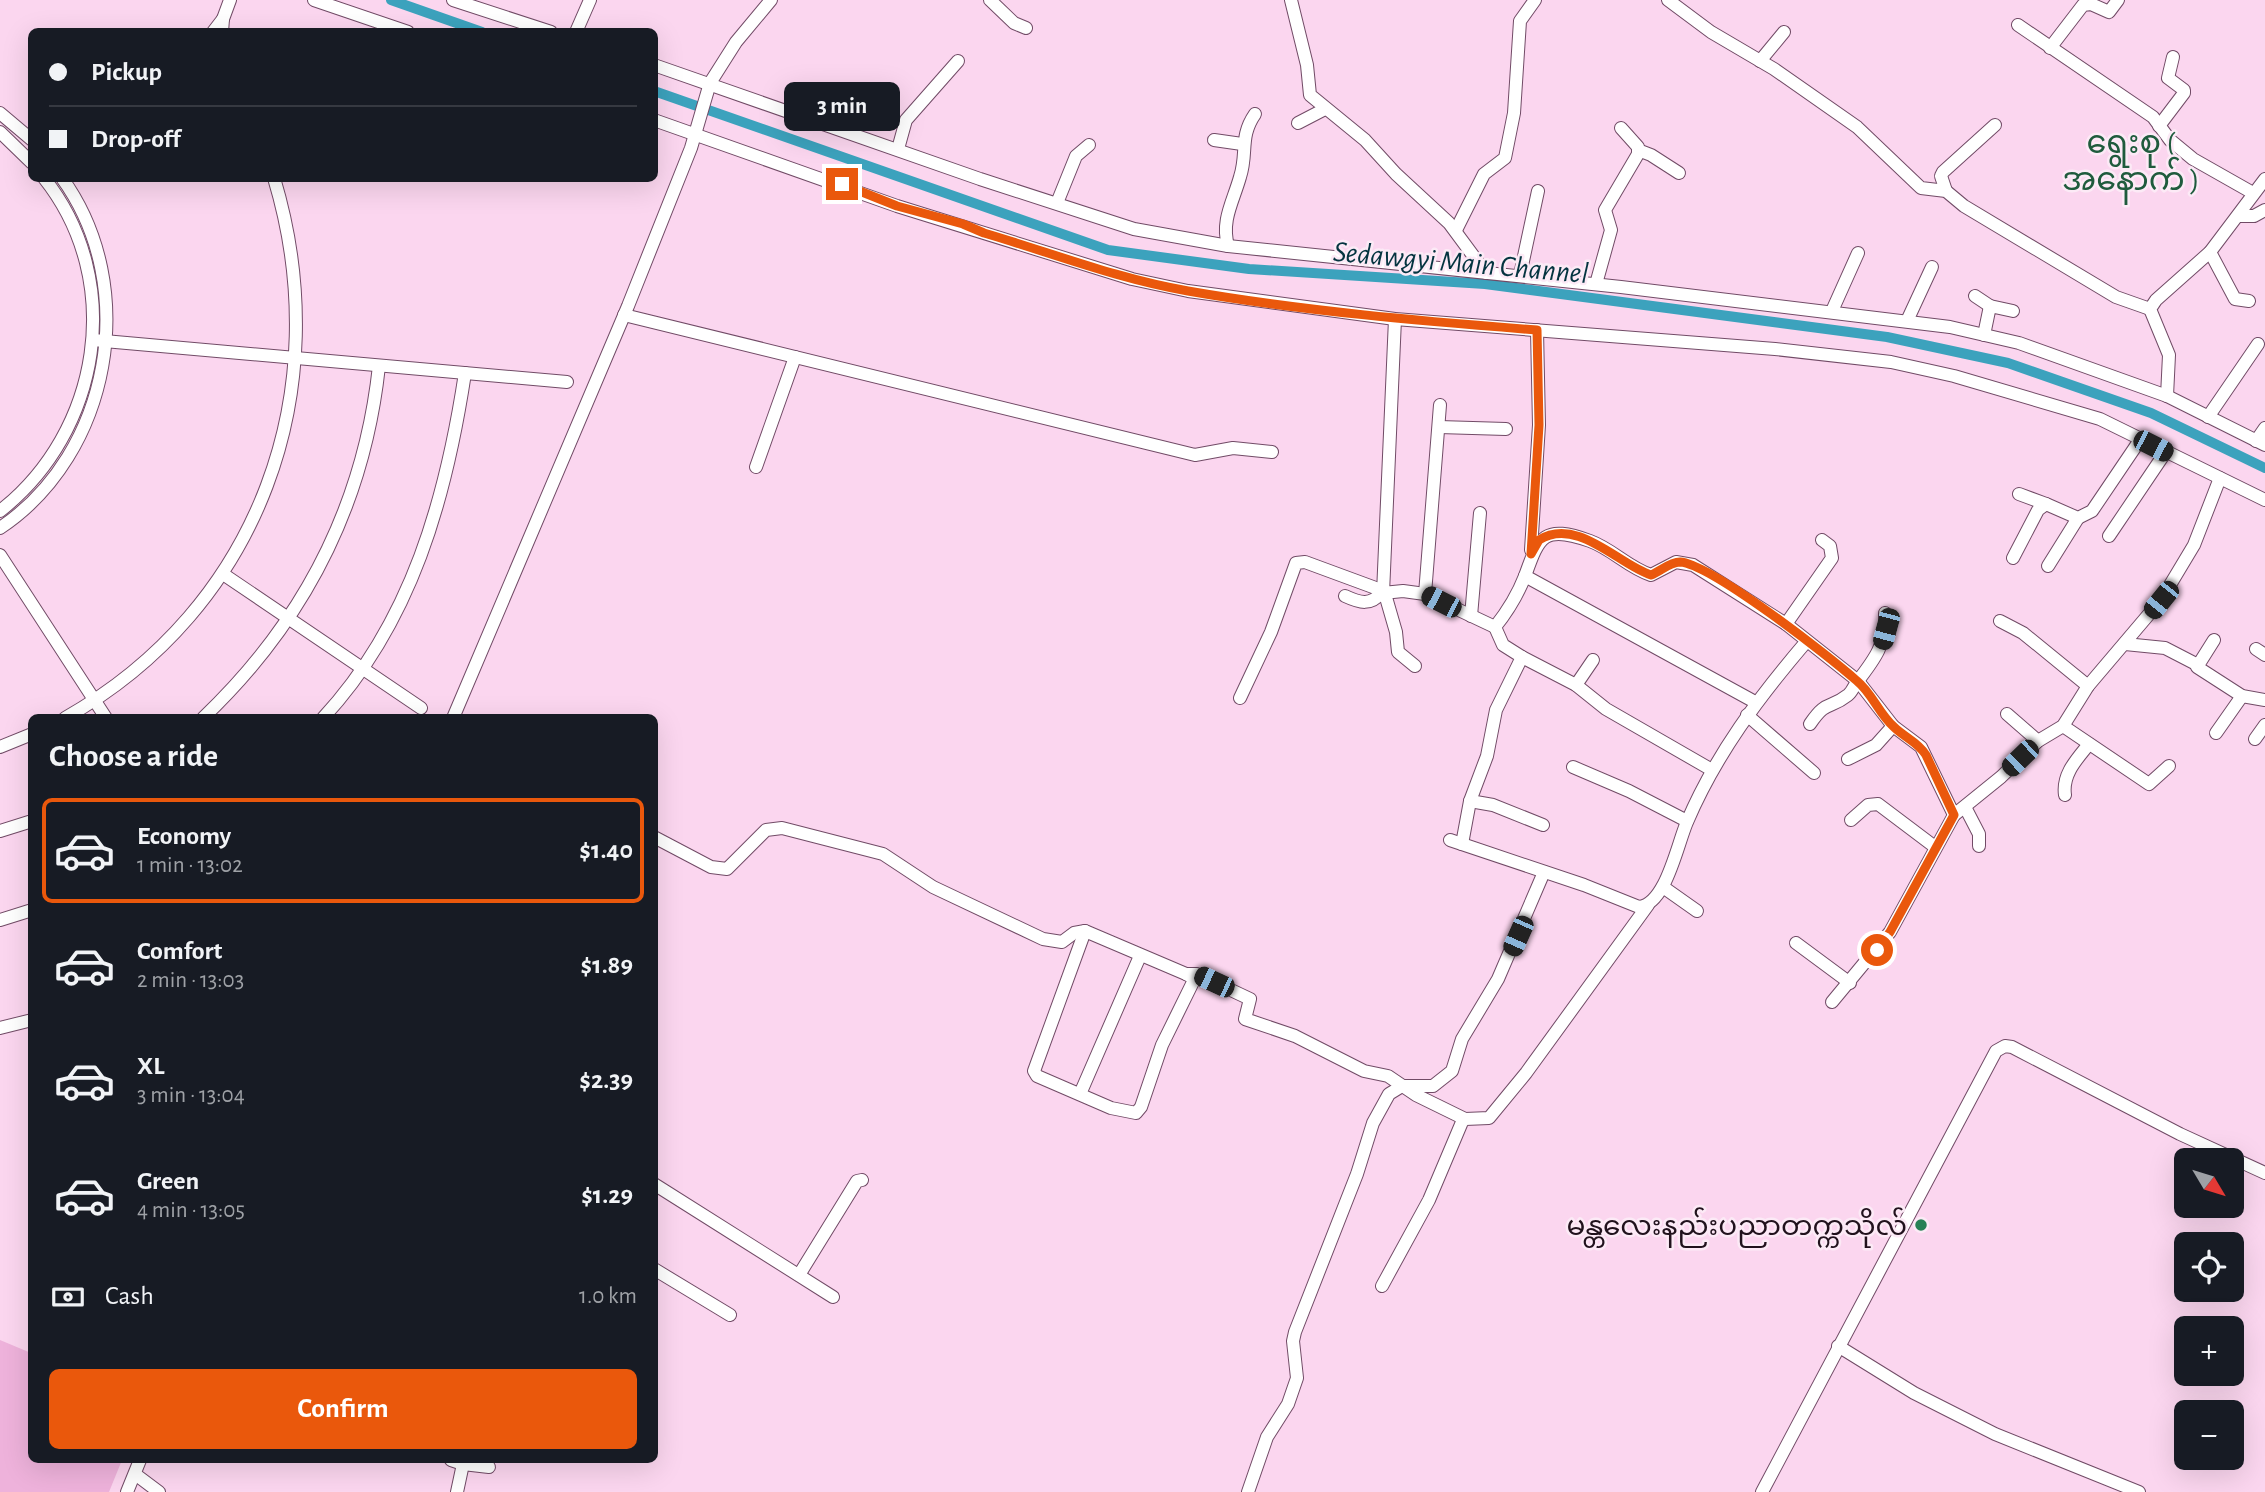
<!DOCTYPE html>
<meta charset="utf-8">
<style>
:root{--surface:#171b24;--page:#242831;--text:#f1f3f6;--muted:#9ea1a6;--line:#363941;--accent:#ea580c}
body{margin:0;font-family:"Alegreya Sans","Noto Sans Myanmar",sans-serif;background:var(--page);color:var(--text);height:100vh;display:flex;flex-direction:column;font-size:26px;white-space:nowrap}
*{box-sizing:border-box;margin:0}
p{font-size:23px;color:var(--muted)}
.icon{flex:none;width:38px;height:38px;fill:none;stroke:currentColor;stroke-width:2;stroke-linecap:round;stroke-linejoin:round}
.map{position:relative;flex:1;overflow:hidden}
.side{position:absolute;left:28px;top:714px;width:630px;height:749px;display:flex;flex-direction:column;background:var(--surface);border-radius:10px;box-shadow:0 7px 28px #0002}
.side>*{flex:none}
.banner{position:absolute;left:28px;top:28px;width:630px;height:154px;border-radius:10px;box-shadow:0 7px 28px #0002;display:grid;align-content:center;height:154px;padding:0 21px;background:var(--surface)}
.needle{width:46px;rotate:128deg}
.buttons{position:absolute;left:2174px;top:1148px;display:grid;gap:14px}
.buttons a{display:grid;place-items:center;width:70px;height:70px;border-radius:10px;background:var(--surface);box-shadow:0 7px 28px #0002;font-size:35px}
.end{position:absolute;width:32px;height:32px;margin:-16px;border:9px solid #ea580c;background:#fff;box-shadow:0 0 0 4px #fff}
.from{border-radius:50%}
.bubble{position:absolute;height:49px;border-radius:10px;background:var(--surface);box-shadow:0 7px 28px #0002;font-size:23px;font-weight:700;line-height:49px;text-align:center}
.car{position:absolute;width:21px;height:42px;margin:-21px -10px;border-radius:9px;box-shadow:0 0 5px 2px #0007;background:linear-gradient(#222 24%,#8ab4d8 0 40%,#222 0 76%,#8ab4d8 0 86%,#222 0)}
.banner b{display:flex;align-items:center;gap:24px;height:66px;font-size:26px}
.banner b+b{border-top:2px solid var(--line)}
.banner i{width:18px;height:18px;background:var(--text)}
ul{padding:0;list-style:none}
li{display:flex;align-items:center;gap:21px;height:105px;margin:0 14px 10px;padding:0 7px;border:4px solid transparent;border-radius:10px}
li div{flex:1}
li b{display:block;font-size:26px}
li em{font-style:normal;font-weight:700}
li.current{border-color:var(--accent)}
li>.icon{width:63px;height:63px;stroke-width:1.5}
h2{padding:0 21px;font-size:32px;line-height:84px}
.pay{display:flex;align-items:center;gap:18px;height:77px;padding:0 21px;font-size:26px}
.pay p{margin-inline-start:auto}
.primary-button{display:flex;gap:14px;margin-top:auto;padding:14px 21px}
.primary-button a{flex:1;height:80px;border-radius:10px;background:var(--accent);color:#fff;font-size:28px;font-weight:700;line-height:80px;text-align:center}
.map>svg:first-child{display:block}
</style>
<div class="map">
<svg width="2265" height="1492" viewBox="0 0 2265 1492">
<rect width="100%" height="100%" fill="#fbd6ef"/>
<path fill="#eeb2db" d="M0 1340 31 1353 32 1460H122L109 1492H0Z"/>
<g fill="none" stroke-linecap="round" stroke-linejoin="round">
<g stroke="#3ca2bd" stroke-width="10">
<path d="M391 0 482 32"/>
<path d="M654 91 1108 250 1249 269 1485 284 1887 337 2008 363 2151 413 2265 468"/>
</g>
<defs>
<g id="minor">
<path d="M314 0 408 32"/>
<path d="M453 0 551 32"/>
<path d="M990 0 1014 23 1026 28"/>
<path d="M1291 0 1307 65 1310 95 1365 140 1396 174 1449 223 1486 273"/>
<path d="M1668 0 1711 32 1774 69 1857 127 1921 188 1946 191 1964 206 2116 297 2150 309"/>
<path d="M223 19 230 0"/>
<path d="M2018 25 2153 117 2170 140 2193 159 2253 193"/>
<path d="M213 32 223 19 222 32"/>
<path d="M576 32 590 0"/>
<path d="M2050 48 2083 5 2091 4 2109 12 2118 0"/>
<path d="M1760 61 1784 32"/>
<path d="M654 65 980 179 1134 229 1228 246 1621 287 1950 327 2019 343 2167 396 2265 445"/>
<path d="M0 113 32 140"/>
<path d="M654 120 897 206 1132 279 1188 291 1395 319 1775 349 1891 362 1954 376 2100 419 2265 500"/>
<path d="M1298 123 1325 109"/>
<path d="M2159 126 2184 93V90L2168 78 2173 57"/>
<path d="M0 132 32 163"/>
<path d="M1214 140 1242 144"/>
<path d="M898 149 906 120 958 61"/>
<path d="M1638 150 1651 155 1679 173"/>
<path d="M1946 191 1941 176 1943 172 1995 125"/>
<path d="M1057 203 1076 156 1089 145"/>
<path d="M2238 216H2254L2265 210"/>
<path d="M1456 230 1484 174 1505 158 1514 113 1520 21 1535 0"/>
<path d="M1228 246C1221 220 1233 202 1240 177 1248 153 1239 137 1255 114"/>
<path d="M2210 252 2235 299 2249 301"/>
<path d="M1520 275 1538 191"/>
<path d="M1596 284 1611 230 1605 210 1638 154V147L1621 128"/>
<path d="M1975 296 1990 306"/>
<path d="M1832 311 1858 253"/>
<path d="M624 315 1195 455 1233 448 1272 452"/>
<path d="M1395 319 1383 593 1403 591 1425 594 1495 627C1507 612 1518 594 1525 576 1539 537 1543 524 1590 541 1612 549 1629 568 1651 575L1676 562 1693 565 1786 624 1858 681 1893 726 1921 747 1954 815 2001 777 2038 741 2063 726 2088 686 2161 600 2194 545 2220 478"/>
<path d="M1907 321 1932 267"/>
<path d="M1984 335 1990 306 2013 311"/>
<path d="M93 340 567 382"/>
<path d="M2167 396 2169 355 2150 309 2156 300 2210 252 2265 179"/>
<path d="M2208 417 2258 344"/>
<path d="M1439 427 1506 429"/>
<path d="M2256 441 2265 428"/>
<path d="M756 467 795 357"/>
<path d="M2019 494 2046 504"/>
<path d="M0 511C101 432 126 281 44 178"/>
<path d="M0 528C111 454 141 287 62 178"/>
<path d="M2109 536 2165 453"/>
<path d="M1531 550 1539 425 1537 330"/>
<path d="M0 555 106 718"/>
<path d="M2013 558 2038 510 2046 504 2078 518 2092 511 2140 440"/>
<path d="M2048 566 2078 518"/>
<path d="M223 574 421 708"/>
<path d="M1525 576 1755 702"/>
<path d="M1385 594 1396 632 1398 652 1415 666"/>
<path d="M1425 594 1440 405"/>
<path d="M1345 596C1360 603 1371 606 1382 592"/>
<path d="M1471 616 1480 513"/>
<path d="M2000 621 2023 633 2088 686"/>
<path d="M1786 624 1832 558 1830 546 1822 540"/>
<path d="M1495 627 1503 645 1522 657 1576 685 1606 709 1712 770"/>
<path d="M2214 640 2197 667 2242 696 2265 700"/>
<path d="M2125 644 2165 648 2196 664"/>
<path d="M2256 649 2265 655"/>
<path d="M1576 685 1593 660"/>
<path d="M1240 698 1271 632 1296 563 1305 562 1381 590"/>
<path d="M2007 714 2038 741"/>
<path d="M1747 715 1814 773"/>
<path d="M65 718C260 608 338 390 274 178"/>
<path d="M203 718C305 621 364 505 379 366"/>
<path d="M323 718C412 622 446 498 465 373"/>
<path d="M453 718 628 306 691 148 710 83 736 42 771 0"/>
<path d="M1810 724C1827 699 1829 710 1848 695 1852 692 1854 686 1857 682 1875 659 1887 643 1885 613"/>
<path d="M2063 726 2149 784 2169 766"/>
<path d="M2216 733 2242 696"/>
<path d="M2255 739 2265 725"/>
<path d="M0 747 32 734"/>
<path d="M1848 759 1876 745 1893 726"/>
<path d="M1573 767 1629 791 1687 821"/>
<path d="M2065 795C2062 774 2077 759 2089 744"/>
<path d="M1470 801 1493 805 1543 825"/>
<path d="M1965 807 1979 834V846"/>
<path d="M1851 820 1868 805 1878 804 1935 847"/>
<path d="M0 831 32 821"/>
<path d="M654 837 711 867 727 869 766 830 782 828 883 854 933 887 1043 939 1062 942 1074 933 1085 931 1186 974H1197L1250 999 1245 1019 1295 1036 1364 1071 1388 1076 1416 1095 1465 1119"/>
<path d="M1450 840 1584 885 1639 907C1666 904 1677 845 1687 822 1716 754 1759 697 1806 642"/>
<path d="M1462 844 1470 801 1487 756 1496 710 1522 657"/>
<path d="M1663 887 1697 911"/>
<path d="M0 920 32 910"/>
<path d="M1085 931 1034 1071 1037 1076 1111 1108 1136 1113 1141 1107 1162 1045 1193 982V978L1186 974"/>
<path d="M1796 943 1850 983"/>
<path d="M1832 1002 1890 932 1954 815"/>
<path d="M0 1028 32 1020"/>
<path d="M1080 1094 1140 956"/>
<path d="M654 1184 833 1297"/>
<path d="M654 1269 730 1315"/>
<path d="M799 1275 857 1181 862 1180"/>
<path d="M1382 1286 1429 1200 1462 1122 1465 1119 1489 1118 1526 1073 1648 905"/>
<path d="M1838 1346 1914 1393 1995 1434 2139 1492"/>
<path d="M451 1460 463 1464 489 1467"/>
<path d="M135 1474 159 1492"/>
<path d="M127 1492 140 1460"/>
<path d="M457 1492 463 1464"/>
<path d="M1248 1492 1267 1437 1288 1404 1297 1378 1293 1341 1295 1332 1357 1174 1373 1123 1389 1094 1402 1086H1433L1452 1071 1462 1039 1498 979 1544 872"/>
<path d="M1762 1492 1996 1051 2005 1046 2012 1047 2180 1134 2265 1173"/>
</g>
</defs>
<use href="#minor" stroke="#714b66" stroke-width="14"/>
<use href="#minor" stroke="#fff" stroke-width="12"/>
</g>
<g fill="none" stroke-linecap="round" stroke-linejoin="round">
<path stroke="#ea580c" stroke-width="9" d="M842 184 897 206 963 224 984 233C1052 253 1118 279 1188 291 1303 311 1421 321 1537 330L1539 425 1531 554 1539 540C1577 516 1619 565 1651 575 1660 572 1669 562 1680 562 1711 564 1829 656 1857 681 1872 693 1879 714 1894 727 1904 737 1918 742 1926 755L1954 815 1890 932 1877 950"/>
</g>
<circle fill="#278156" stroke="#fceaf6" stroke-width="2.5" cx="1921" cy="1225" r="7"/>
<g text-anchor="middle" stroke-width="5" stroke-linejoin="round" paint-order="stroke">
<g font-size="28" fill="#21121d" stroke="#fceaf6" text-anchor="end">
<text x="1907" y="1235">မန္တလေးနည်းပညာတက္ကသိုလ်</text>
</g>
<g font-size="30" font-style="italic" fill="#043440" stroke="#fceaf6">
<text transform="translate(1461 262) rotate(5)" y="10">Sedawgyi Main Channel</text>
</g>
<g font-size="32" fill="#1f5b3d" stroke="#fceaf6">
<text x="2131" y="153">ရွေးစု (<tspan x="2131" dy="37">အနောက် )</tspan></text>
</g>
</g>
</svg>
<div class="buttons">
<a><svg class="needle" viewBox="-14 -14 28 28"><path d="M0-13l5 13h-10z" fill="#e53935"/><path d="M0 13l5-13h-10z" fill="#9ea1a6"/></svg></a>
<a><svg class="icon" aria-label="locate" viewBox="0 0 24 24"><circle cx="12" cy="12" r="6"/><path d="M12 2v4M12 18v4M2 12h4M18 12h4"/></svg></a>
<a>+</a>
<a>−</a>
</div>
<i class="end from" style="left:1877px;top:950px"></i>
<i class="end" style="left:842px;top:184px"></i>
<div class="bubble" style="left:784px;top:82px;width:116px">3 min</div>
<i class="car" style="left:2153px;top:446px;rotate:117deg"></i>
<i class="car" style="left:2161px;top:600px;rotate:219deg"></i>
<i class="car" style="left:1441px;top:602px;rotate:297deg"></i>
<i class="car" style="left:1886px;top:629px;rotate:195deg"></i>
<i class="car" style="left:2020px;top:758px;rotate:226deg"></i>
<i class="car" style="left:1518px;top:936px;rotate:204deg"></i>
<i class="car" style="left:1214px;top:982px;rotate:295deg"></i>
<div class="banner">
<b><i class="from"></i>Pickup</b>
<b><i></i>Drop-off</b>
</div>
<section class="side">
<h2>Choose a ride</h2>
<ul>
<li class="current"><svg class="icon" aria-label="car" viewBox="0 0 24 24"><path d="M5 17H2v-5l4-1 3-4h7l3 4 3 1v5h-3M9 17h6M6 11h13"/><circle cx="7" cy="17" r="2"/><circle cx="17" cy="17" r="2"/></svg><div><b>Economy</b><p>1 min · 13:02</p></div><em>$1.40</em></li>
<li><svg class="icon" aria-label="car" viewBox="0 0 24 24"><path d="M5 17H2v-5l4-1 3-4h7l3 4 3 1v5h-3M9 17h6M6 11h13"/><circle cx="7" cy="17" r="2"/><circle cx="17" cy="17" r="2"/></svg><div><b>Comfort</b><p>2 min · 13:03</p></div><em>$1.89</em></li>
<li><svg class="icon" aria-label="car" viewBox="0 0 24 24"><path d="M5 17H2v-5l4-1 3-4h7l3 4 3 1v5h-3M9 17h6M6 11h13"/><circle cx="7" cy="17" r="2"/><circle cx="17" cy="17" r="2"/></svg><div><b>XL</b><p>3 min · 13:04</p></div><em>$2.39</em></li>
<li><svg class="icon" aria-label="car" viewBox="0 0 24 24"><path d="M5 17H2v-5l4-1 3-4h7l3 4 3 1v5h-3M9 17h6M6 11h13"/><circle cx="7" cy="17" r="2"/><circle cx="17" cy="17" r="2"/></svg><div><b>Green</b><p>4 min · 13:05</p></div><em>$1.29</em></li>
</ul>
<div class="pay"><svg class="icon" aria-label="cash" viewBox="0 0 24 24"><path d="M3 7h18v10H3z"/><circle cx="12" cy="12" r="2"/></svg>Cash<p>1.0 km</p></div>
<div class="primary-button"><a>Confirm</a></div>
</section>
</div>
